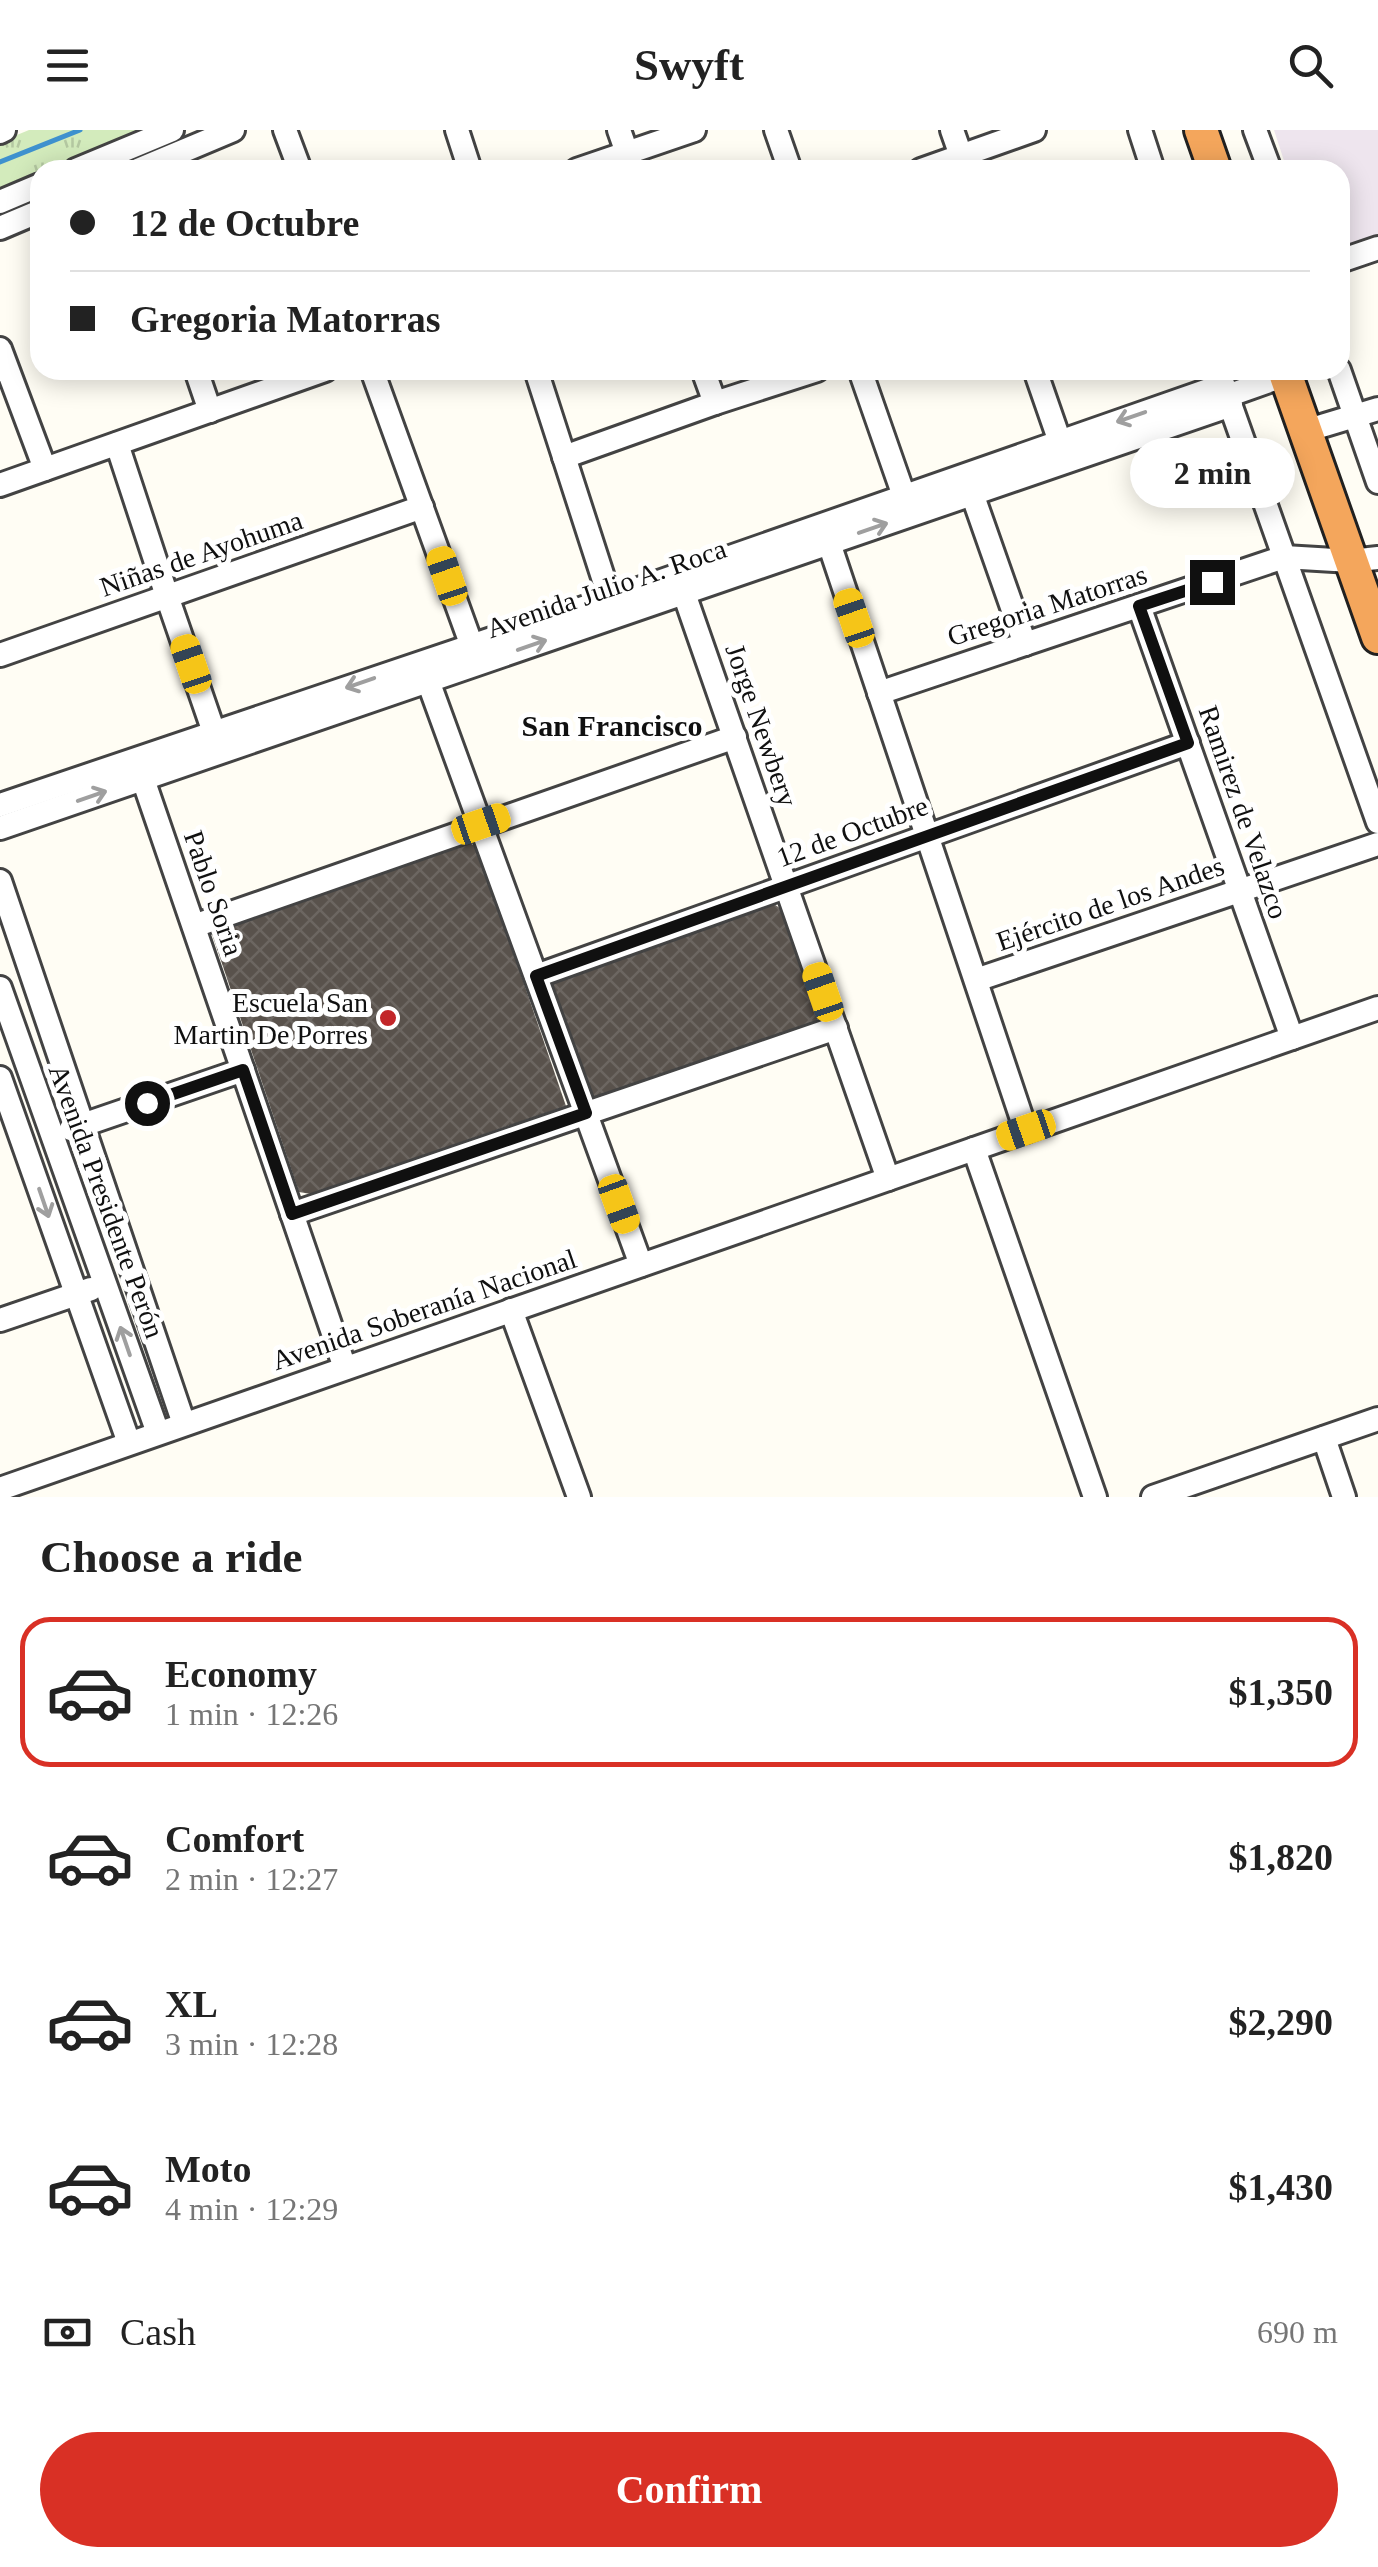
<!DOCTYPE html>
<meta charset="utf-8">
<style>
:root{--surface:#fff;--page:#f2f2f2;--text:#222;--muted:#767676;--line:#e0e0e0;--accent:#d93025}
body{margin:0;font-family:"Times New Roman",serif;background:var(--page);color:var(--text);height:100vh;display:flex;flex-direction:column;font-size:38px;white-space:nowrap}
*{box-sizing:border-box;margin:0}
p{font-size:32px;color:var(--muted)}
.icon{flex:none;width:55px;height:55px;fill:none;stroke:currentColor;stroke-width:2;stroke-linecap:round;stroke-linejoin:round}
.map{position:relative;height:1367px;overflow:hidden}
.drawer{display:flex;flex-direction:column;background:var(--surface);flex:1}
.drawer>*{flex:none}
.top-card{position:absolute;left:30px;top:30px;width:1320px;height:220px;border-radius:30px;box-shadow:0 5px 25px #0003;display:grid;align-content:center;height:220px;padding:0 40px;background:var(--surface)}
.end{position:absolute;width:45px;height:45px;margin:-22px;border:12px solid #101010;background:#fff;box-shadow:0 0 0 5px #fff}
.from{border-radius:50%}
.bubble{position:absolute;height:70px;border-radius:35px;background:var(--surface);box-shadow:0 5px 25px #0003;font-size:32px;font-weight:700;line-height:70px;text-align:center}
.car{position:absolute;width:30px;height:60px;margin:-30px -15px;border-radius:12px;box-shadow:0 0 8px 2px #0007;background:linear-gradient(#f5c518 24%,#345 0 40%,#f5c518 0 76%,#345 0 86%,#f5c518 0)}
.top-card b{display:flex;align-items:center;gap:35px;height:95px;font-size:38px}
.top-card b+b{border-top:2px solid var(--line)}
.top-card i{width:25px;height:25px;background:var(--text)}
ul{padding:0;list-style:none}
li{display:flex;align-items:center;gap:30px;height:150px;margin:0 20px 15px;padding:0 20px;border:5px solid transparent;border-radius:30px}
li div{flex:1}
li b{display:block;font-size:38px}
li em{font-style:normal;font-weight:700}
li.current{border-color:var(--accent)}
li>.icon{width:90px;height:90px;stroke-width:1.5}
h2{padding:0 40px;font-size:45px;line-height:120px}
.pay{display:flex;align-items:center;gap:25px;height:110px;padding:0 40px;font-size:38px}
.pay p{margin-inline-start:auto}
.cta{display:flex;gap:20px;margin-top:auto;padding:20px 40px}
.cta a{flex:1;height:115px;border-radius:60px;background:var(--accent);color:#fff;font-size:40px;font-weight:700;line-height:115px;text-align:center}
header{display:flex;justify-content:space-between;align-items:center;height:130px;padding:0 40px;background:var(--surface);font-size:45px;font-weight:700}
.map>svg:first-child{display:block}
</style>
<header><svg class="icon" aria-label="menu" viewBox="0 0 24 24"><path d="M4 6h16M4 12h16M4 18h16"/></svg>Swyft<svg class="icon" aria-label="search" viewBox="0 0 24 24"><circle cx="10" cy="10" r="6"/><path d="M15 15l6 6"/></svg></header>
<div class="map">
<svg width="1378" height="1367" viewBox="0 0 1378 1367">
<defs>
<pattern id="grass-tufts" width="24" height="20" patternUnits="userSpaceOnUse" patternTransform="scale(2.5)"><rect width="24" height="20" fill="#d3ebbc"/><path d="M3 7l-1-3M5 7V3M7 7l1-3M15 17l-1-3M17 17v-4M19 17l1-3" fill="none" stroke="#b4c8a1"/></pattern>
<pattern id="building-cross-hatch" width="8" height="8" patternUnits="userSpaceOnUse" patternTransform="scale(2.5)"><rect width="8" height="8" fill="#59524c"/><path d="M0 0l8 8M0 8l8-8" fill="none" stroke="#6c6661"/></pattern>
</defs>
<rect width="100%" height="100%" fill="#fffdf4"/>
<path fill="#eee5ee" d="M1274 0H1378V104L1340 117V40H1287Z"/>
<path fill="url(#grass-tufts)" d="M29 0H149L55 40H40V46L0 63V12Z"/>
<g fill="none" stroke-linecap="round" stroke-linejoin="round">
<path stroke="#3e91ce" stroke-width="5" d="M0 32 80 0"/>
</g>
<g fill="url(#building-cross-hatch)">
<path d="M466 711 477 717 566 976 311 1064 299 1062 211 801Z"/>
<path d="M764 774H774L781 779 820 887 811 895 601 968 591 965 547 856 558 842Z"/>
</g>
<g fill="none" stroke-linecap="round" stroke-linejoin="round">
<defs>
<g id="minor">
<path d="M285 0 300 40"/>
<path d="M457 0 470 40"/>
<path d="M619 0 633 40"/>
<path d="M776 0 790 40"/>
<path d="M952 0 965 37"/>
<path d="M1140 0 1153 40"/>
<path d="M1255 0 1270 40"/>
<path d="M0 2 4 0"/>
<path d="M76 40 172 0"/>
<path d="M138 40 233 0"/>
<path d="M577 40 694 0"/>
<path d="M921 40 1034 0"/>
<path d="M0 72 40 55"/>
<path d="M0 98 40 81"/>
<path d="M1340 131 1378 118"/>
<path d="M0 219 45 339"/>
<path d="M196 240 210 281"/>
<path d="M372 240 477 530"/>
<path d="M536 240 610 469"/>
<path d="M703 240 715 273"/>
<path d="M860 240 904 366"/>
<path d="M1035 240 1060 312"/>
<path d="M1218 240 1378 692"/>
<path d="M1339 240 1378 352"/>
<path d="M1227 266 1286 245"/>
<path d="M1305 301 1378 279"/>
<path d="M117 314 167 466 218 614"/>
<path d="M564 327 715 273 817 240"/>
<path d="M968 352 1025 514"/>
<path d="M0 355 325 240"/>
<path d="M829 413 1026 1001"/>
<path d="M679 449 888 1049"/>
<path d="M1139 476 1292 908"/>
<path d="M0 525 422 377"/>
<path d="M423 537 641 1135"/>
<path d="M879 563 1284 427 1351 431 1378 428"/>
<path d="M143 649 345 1238"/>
<path d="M0 675 610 469 1223 255"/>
<path d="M0 698 1231 275"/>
<path d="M0 751 184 1294"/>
<path d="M194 796 735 607"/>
<path d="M536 846 1188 613"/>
<path d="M976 850 1378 714"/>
<path d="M0 858 158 1303"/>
<path d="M0 948 129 1313"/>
<path d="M71 999 243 940"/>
<path d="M974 1019 1095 1367"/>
<path d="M292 1084 836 898"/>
<path d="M511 1180 579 1367"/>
<path d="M0 1190 91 1159"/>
<path d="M1324 1308 1344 1367"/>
<path d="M0 1359 1378 878"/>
<path d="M1153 1367 1378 1289"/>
</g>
<g id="highway">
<path d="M1201 0 1215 40"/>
<path d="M1284 240 1378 507"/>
</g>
</defs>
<use href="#minor" stroke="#434343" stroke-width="28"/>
<use href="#highway" stroke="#212121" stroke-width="38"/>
<use href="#minor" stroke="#fff" stroke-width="22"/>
<use href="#highway" stroke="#f4a65c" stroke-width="32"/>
</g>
<defs><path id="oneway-shaft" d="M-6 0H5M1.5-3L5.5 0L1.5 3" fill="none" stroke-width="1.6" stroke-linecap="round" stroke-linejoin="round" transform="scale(2.5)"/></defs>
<g stroke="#9f9f9f">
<use href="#oneway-shaft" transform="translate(1131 287) rotate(161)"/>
<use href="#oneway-shaft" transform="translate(873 398) rotate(-19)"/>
<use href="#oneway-shaft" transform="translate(532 515) rotate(-19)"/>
<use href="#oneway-shaft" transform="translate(360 553) rotate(161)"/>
<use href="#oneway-shaft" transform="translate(92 666) rotate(-19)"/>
<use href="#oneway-shaft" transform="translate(44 1073) rotate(71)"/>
<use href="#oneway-shaft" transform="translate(125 1211) rotate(-109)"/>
</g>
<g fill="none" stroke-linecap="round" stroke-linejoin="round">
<path stroke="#101010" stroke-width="12" d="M147 973 243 940 292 1084 586 983 536 846 1188 613 1139 476 1212 452"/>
</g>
<circle fill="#c22629" stroke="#fff" stroke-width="4" cx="388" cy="888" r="10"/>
<g text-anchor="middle" stroke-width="10" stroke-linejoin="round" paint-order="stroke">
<g font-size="28" fill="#101010" stroke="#fff">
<text transform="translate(201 423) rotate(-19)" y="10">Niñas de Ayohuma</text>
<text transform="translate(606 458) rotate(-19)" y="10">Avenida Julio A. Roca</text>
<text transform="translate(1047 475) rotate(-18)" y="10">Gregoria Matorras</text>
<text transform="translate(762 595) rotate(71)" y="10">Jorge Newbery</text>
<text transform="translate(1244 682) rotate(71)" y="10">Ramirez de Velazco</text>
<text transform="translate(852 701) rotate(-20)" y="10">12 de Octubre</text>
<text transform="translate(214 763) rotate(71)" y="10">Pablo Soria</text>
<text transform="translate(1110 773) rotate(-19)" y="10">Ejército de los Andes</text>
<text transform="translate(107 1071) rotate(70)" y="10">Avenida Presidente Perón</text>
<text transform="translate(424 1179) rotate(-19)" y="10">Avenida Soberanía Nacional</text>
</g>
<g font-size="28" fill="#101010" stroke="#fff" text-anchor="end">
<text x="368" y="882">Escuela San<tspan x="368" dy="32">Martin De Porres</tspan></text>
</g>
<g font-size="30" font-weight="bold" fill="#101010" stroke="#fff">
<text x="612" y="606">San Francisco</text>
</g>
</g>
</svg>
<i class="end from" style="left:147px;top:973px"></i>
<i class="end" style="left:1212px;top:452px"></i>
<div class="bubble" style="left:1130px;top:308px;width:165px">2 min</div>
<i class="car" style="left:447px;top:446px;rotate:341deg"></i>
<i class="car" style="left:854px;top:488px;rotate:341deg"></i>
<i class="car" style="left:191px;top:534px;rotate:341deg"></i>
<i class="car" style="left:481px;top:694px;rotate:71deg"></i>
<i class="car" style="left:823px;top:862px;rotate:341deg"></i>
<i class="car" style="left:1026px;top:1000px;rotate:251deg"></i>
<i class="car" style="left:619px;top:1074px;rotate:160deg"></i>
<div class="top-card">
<b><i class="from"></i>12 de Octubre</b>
<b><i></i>Gregoria Matorras</b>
</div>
</div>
<section class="drawer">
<h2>Choose a ride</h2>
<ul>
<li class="current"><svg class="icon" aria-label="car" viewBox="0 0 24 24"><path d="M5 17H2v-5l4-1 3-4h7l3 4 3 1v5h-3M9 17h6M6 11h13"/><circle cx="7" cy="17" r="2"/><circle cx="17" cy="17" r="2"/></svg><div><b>Economy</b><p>1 min · 12:26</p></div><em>$1,350</em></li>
<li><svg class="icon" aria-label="car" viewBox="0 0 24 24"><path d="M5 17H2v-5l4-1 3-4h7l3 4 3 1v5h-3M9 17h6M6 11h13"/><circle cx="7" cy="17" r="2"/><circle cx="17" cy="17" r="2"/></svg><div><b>Comfort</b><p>2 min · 12:27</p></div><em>$1,820</em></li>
<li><svg class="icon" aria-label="car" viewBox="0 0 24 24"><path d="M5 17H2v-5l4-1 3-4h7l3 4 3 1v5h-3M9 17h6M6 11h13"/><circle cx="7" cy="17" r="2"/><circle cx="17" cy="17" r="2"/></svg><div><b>XL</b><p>3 min · 12:28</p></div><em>$2,290</em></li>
<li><svg class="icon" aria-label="car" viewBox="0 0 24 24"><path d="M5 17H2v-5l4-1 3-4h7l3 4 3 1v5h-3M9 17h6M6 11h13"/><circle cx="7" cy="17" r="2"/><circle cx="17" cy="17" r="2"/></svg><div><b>Moto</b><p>4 min · 12:29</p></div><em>$1,430</em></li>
</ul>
<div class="pay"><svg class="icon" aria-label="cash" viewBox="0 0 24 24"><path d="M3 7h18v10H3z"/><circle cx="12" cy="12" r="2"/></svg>Cash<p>690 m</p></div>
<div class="cta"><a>Confirm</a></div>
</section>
